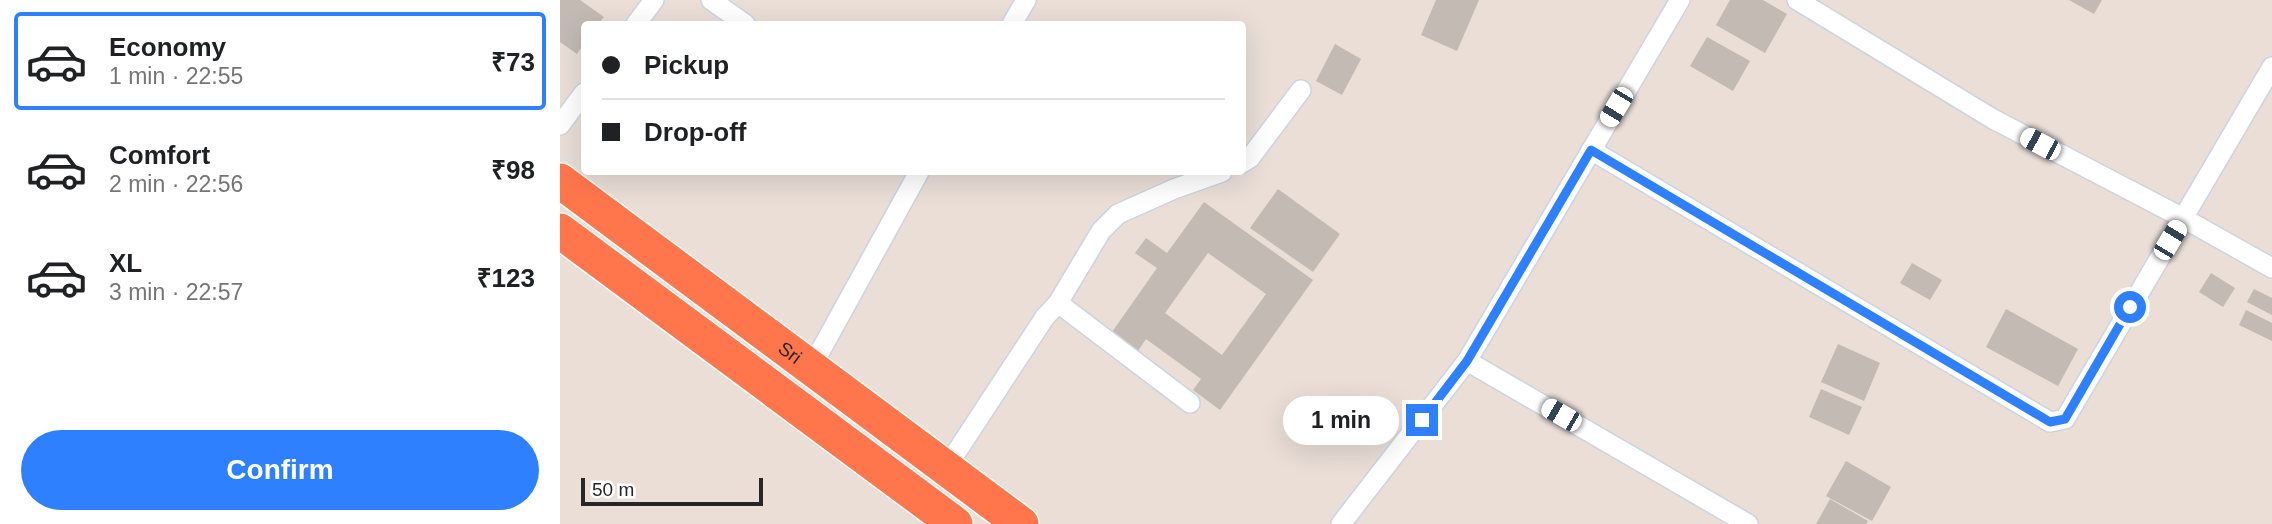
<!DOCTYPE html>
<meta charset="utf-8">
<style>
:root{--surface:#fff;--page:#f6f6f6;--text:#202124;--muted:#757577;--line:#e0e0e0;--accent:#2f80ff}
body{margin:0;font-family:Helvetica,sans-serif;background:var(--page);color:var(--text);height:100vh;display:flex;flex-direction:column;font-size:26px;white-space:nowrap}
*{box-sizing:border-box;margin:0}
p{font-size:23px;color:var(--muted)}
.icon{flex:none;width:38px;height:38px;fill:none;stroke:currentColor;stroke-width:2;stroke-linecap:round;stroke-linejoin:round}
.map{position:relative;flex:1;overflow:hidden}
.drawer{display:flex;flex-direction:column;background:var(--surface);width:560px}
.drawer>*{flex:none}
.guide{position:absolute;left:21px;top:21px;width:665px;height:154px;border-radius:7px;box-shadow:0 7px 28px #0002;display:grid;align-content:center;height:154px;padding:0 21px;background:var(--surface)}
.scale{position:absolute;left:21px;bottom:18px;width:182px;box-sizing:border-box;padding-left:7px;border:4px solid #272727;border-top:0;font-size:19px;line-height:24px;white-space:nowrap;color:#272727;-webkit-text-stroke:5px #fff;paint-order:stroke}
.end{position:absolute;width:32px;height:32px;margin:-16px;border:9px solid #2f80ff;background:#fff;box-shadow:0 0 0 4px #fff}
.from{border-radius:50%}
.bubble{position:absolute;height:49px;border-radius:24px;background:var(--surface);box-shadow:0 7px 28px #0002;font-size:23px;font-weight:800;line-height:49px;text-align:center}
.car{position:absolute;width:21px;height:42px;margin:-21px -10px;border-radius:9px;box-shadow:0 0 5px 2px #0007;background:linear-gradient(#fff 24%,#345 0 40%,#fff 0 76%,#345 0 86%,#fff 0)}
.guide b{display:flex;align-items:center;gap:24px;height:66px;font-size:26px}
.guide b+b{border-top:2px solid var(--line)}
.guide i{width:18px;height:18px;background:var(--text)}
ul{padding:12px 0 0;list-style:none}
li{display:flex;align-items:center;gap:21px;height:98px;margin:0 14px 10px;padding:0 7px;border:4px solid transparent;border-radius:7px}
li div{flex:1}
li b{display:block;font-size:26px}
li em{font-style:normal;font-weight:800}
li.active{border-color:var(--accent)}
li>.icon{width:63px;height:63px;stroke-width:1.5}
.cta{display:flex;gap:14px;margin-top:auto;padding:14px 21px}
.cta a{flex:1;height:80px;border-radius:42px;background:var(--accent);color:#fff;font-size:28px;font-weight:800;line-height:80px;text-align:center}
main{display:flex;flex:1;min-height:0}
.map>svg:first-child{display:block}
</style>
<main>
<section class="drawer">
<ul>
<li class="active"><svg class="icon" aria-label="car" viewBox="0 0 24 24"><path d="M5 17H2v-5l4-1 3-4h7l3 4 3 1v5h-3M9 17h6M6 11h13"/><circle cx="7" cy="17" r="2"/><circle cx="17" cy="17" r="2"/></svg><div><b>Economy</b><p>1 min · 22:55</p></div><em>₹73</em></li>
<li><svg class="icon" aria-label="car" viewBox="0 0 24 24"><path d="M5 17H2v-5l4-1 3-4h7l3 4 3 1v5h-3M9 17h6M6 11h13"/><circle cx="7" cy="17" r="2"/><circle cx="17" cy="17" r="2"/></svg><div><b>Comfort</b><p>2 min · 22:56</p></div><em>₹98</em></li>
<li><svg class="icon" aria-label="car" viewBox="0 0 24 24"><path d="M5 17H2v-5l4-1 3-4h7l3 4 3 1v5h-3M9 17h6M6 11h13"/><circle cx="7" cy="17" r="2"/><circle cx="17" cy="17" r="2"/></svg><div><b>XL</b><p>3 min · 22:57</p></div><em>₹123</em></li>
</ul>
<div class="cta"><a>Confirm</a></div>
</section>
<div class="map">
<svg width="1712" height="524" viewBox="0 0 1712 524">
<rect width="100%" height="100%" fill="#eaded7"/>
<g fill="#c2bab3" fill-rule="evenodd">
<path d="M0 0H20L44 17 38 24H24V44L17 54 0 42Z"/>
<path d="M876 0H919L897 51 861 35Z"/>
<path d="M1170 0H1203L1227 14 1205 53 1156 25Z"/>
<path d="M1509 0H1542L1534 14Z"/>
<path d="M1147 37 1190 61 1173 91 1130 66Z"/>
<path d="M775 44 801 59 782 95 756 81Z"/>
<path d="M718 189 780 234 753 272 690 228Z"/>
<path d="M644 202 753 280 660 410 633 390 641 379 586 339 578 351 552 332 597 268 575 253 586 238 607 253ZM648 253 706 294 662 355 605 313Z"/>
<path d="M1352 263 1382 280 1370 300 1340 283Z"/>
<path d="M1651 273 1675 288 1663 307 1639 292Z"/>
<path d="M1694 289 1712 298V315L1687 302Z"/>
<path d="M1446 309 1518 349 1498 386 1426 347Z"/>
<path d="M1686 310 1712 323V341L1679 325Z"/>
<path d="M1278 344 1320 363 1304 401 1261 382Z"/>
<path d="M1261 389 1302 407 1289 435 1249 417Z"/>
<path d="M1286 461 1331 487 1312 521 1266 496Z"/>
<path d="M1270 499 1308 521 1306 524H1256Z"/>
</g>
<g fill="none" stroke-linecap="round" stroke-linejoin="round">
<defs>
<g id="street">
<path d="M151 0 185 24"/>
<path d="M1237 0 1433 119 1623 218 1712 268"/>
<path d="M76 24 94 0"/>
<path d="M452 24 466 0"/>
<path d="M0 125 24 93"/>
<path d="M1031 150 1490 422 1505 419 1712 67"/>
<path d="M682 163 690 158 741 90"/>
<path d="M498 303 541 231 558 214 614 189 662 172"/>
<path d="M907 361 1188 524"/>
<path d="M251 368 359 172"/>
<path d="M386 468 485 317 498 303 630 403"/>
<path d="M781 524 907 361 1120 0"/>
</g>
<g id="highway">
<path id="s1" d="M0 181 461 524"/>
<path d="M0 231 395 524"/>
</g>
</defs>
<use href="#street" stroke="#ccd4e1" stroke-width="22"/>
<use href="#highway" stroke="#fff" stroke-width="38"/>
<use href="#street" stroke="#fff" stroke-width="19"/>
<use href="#highway" stroke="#ff764d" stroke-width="35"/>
</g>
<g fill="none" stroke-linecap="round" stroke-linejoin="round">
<path stroke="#2f80ff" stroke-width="9" d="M862 420 907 361 1031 150 1490 422 1505 419 1570 307"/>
</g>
<g text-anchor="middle" stroke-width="7" stroke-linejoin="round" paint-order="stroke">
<g font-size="19" fill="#272727" stroke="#fff">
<text dy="7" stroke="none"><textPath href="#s1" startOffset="287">Sri</textPath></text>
</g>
</g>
</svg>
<div class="scale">50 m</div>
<i class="end from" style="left:1570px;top:307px"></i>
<i class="end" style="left:862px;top:420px"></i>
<div class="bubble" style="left:723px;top:396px;width:116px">1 min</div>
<i class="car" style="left:1056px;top:107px;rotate:211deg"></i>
<i class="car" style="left:1480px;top:144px;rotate:298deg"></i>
<i class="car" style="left:1610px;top:240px;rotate:31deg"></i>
<i class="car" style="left:1001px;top:415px;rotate:300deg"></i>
<div class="guide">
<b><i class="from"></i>Pickup</b>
<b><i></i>Drop-off</b>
</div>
</div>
</main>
